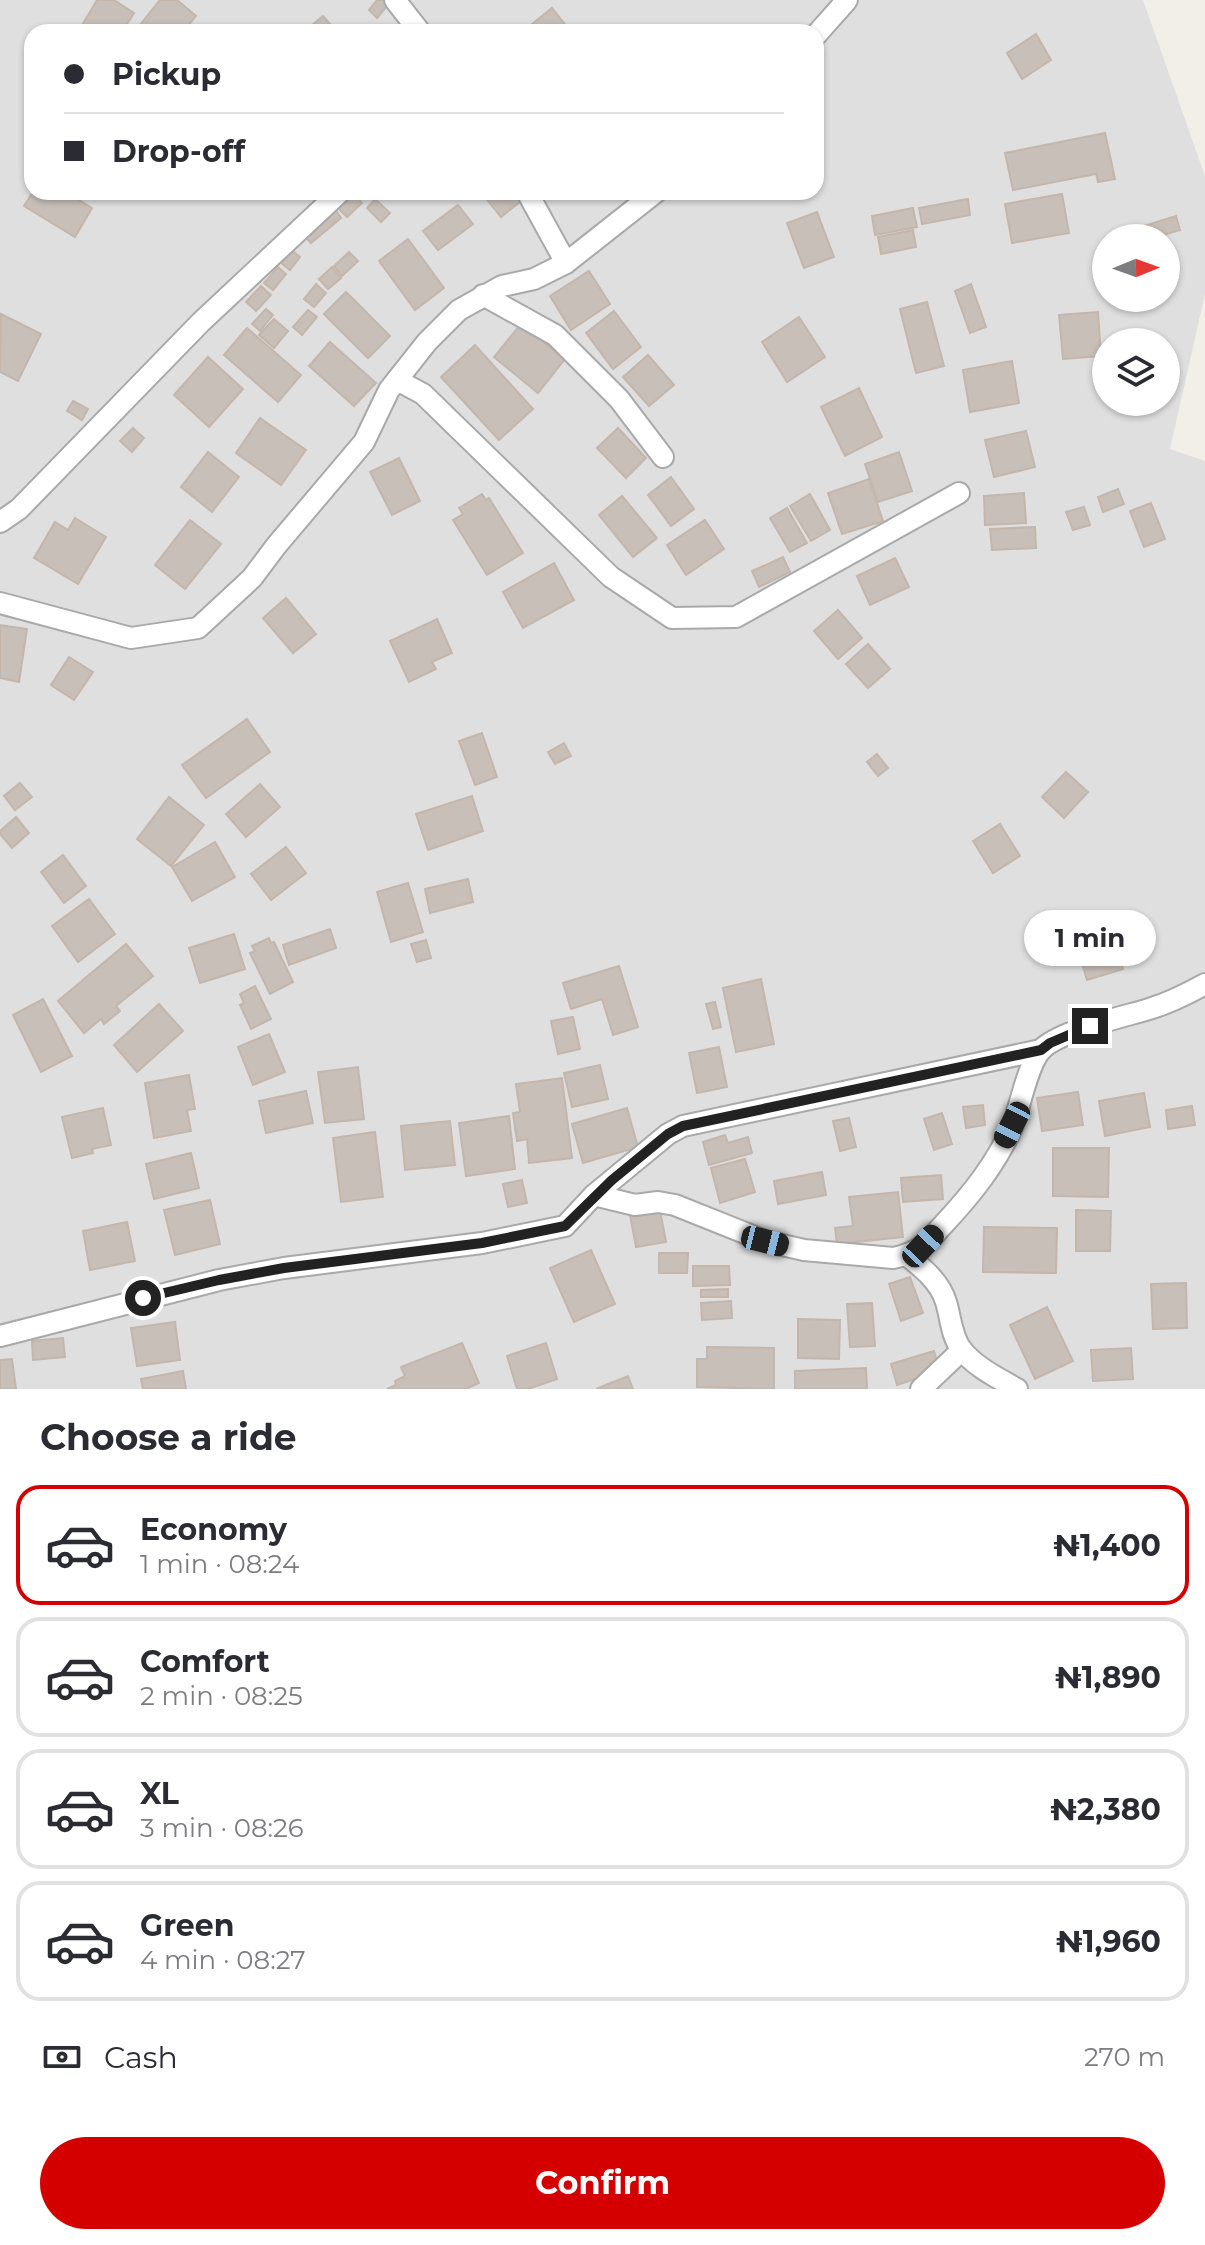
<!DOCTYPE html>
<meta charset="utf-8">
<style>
:root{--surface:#fff;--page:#f2f2f3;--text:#2b2b33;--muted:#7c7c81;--line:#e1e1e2;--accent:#d40000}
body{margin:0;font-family:Montserrat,sans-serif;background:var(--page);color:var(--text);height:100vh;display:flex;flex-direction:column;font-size:30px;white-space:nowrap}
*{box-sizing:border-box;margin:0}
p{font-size:26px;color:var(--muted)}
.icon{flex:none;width:44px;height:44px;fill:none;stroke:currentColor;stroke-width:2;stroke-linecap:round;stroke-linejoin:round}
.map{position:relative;height:1389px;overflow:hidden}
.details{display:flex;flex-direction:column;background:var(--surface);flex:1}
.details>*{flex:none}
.top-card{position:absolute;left:24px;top:24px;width:800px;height:176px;border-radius:24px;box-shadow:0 2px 6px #0004;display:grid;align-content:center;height:176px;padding:0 40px;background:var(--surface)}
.needle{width:52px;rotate:89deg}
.tools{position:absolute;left:1092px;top:224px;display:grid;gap:16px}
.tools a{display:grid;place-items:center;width:88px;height:88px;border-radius:50%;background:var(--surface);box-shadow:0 2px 6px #0004;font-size:40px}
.end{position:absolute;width:36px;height:36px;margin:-18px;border:10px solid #222;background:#fff;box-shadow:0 0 0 4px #fff}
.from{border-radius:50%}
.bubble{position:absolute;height:56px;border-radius:28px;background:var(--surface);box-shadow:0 2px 6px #0004;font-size:26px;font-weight:700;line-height:56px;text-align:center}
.car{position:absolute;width:24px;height:48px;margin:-24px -12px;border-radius:10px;box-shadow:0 0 6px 2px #0007;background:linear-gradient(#222 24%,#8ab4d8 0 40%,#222 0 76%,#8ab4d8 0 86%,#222 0)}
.top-card b{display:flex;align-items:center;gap:28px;height:76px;font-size:30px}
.top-card b+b{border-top:2px solid var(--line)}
.top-card i{width:20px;height:20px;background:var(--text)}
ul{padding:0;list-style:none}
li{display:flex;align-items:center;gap:24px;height:120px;margin:0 16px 12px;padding:0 24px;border:4px solid var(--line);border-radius:24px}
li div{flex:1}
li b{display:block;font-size:30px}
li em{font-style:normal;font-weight:700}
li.active{border-color:var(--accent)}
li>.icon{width:72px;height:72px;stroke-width:1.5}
h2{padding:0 40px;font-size:36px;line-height:96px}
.pay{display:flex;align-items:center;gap:20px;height:88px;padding:0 40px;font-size:30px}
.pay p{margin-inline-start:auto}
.primary-button{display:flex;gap:16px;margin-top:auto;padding:16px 40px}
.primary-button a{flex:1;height:92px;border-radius:48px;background:var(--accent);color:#fff;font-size:32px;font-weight:700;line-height:92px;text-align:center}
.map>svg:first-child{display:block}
</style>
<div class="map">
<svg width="1205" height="1389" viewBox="0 0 1205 1389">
<rect width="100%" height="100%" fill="#f2efe9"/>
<path fill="#e0dfdf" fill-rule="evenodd" d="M0 0H1143L1205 176V294L1170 449 1205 461V1389H0ZM32 32H816V192H32ZM1106 238H1166V298H1106ZM1106 342H1166V402H1106Z"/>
<g fill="#c7bfb8" stroke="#c4b6ab" stroke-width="2">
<path d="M97 0H114L134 13 122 32H78Z"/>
<path d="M160 0H177L196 16 183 32H138L136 30Z"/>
<path d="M377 0H383L388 5 377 18 369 10Z"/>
<path d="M552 8 571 32H522Z"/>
<path d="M323 16 337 32H304Z"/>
<path d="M1036 34 1051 60 1022 79 1007 53Z"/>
<path d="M1105 133 1115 179 1098 182 1096 174 1013 190 1005 153Z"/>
<path d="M33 192H66L92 208 75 237 24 206Z"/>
<path d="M481 192H522L526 197 501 217Z"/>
<path d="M353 194 362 203 347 217 338 208Z"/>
<path d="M1062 194 1069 233 1012 243 1005 204Z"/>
<path d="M375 199 390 213 381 222 367 208Z"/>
<path d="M968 199 970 215 922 224 919 208Z"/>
<path d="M458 205 473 224 438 250 423 231Z"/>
<path d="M913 208 917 227 875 235 872 216Z"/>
<path d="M335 209 341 218 311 243 304 235Z"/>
<path d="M817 212 834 257 804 268 787 223Z"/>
<path d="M1176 216 1180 230 1153 238H1136L1134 229Z"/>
<path d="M913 230 916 247 881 254 878 237Z"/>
<path d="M408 239 444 288 415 310 379 261Z"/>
<path d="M289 248 300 257 290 270 279 261Z"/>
<path d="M349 252 358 261 342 276 334 266Z"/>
<path d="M278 267 286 274 273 290 264 283Z"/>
<path d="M332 267 341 278 328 289 319 279Z"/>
<path d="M589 271 610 304 571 330 550 296Z"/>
<path d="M316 284 326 293 314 307 304 299Z"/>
<path d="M971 284 986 327 970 333 955 291Z"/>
<path d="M261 286 271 295 256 311 246 302Z"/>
<path d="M346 292 390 336 368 358 324 314Z"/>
<path d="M927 302 944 366 916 373 900 309Z"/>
<path d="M266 309 273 315 260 331 252 324Z"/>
<path d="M308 310 317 317 302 335 293 327Z"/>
<path d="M614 311 641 347 613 369 586 333Z"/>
<path d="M1098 312 1101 356 1063 359 1059 315Z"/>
<path d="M1 314 41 334 18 381 0 372Z"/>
<path d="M799 317 825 357 787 382 762 342Z"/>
<path d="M274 319 288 331 274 348 259 335Z"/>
<path d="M521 324 565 359 538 393 494 357Z"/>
<path d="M247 328 301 375 278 402 224 355Z"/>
<path d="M330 342 376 383 354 406 309 366Z"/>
<path d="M475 345 533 409 499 440 441 377Z"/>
<path d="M648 355 674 385 649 406 623 377Z"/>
<path d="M208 357 243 389 209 427 174 395Z"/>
<path d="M1012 361 1019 403 970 412 963 370Z"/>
<path d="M859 388 882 437 845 456 821 407Z"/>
<path d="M73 401 88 409 82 420 67 411Z"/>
<path d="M260 418 306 450 281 485 236 453Z"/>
<path d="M133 428 144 438 132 452 120 441Z"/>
<path d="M618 428 646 458 626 478 597 448Z"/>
<path d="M1026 431 1035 467 994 477 985 440Z"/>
<path d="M208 452 239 477 212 512 181 487Z"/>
<path d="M899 452 912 491 878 502 865 464Z"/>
<path d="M399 458 420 501 392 515 370 472Z"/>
<path d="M671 477 694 509 671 526 648 495Z"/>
<path d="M869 479 883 521 842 534 828 493Z"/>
<path d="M1118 489 1124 504 1103 512 1098 497Z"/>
<path d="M1024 493 1026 523 985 525 984 496Z"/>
<path d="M482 494 486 500 489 498 523 553 487 575 453 520 463 514 459 508Z"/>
<path d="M810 494 830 530 811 541 790 506Z"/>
<path d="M622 496 657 538 633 557 599 515Z"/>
<path d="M1151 503 1165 539 1144 547 1130 511Z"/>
<path d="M1084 507 1090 525 1073 530 1066 512Z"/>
<path d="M787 508 807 543 790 552 770 518Z"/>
<path d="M75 518 106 537 78 584 34 558 55 522 68 530Z"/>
<path d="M190 520 221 544 185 589 155 565Z"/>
<path d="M705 520 724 549 686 575 667 545Z"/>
<path d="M1035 527 1036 548 992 550 990 529Z"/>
<path d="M783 557 790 572 759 587 752 571Z"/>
<path d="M895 558 909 587 870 605 857 576Z"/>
<path d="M554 563 574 600 523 628 503 592Z"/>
<path d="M286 598 316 634 293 653 263 618Z"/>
<path d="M838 610 862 638 838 659 814 631Z"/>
<path d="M437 619 452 653 432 662 436 669 409 682 390 641Z"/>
<path d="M0 625 27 629 19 682 0 678Z"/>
<path d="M868 644 890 669 868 688 846 664Z"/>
<path d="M69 657 93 672 74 700 51 685Z"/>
<path d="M247 719 270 752 206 798 182 765Z"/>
<path d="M482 733 497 777 475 785 459 741Z"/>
<path d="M564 743 571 756 555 764 548 752Z"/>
<path d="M877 754 888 768 878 776 867 762Z"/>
<path d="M1066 772 1088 792 1064 818 1042 797Z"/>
<path d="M20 783 32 797 15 810 4 796Z"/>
<path d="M260 784 280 807 246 837 226 814Z"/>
<path d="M472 796 483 831 428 850 416 814Z"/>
<path d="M169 797 204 825 171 866 137 839Z"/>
<path d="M16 817 29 833 12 848 0 834V831Z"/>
<path d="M1000 824 1020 856 993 873 973 841Z"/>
<path d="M215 842 235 877 192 901 172 867Z"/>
<path d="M286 847 306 873 271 900 251 874Z"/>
<path d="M63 855 86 886 64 903 41 872Z"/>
<path d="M468 879 473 902 430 913 425 889Z"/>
<path d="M408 883 423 932 391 942 377 892Z"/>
<path d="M89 899 115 934 78 962 52 926Z"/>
<path d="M1109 925 1123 969 1087 980 1074 936Z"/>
<path d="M330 929 336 948 289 965 283 945Z"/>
<path d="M234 934 245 969 200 983 189 948Z"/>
<path d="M269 938 271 943 274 942 293 982 270 994 250 953 255 951 252 946Z"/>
<path d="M426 940 431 958 417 962 411 944Z"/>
<path d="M126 944 153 976 116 1006 120 1011 104 1024 101 1019 84 1033 58 1001Z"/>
<path d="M619 966 638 1027 613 1035 602 999 571 1009 563 983Z"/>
<path d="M761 979 774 1044 736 1052 723 988Z"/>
<path d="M255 986 271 1019 251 1029 240 1005 244 1003 240 994Z"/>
<path d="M43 999 72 1056 41 1072 13 1015Z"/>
<path d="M715 1002 721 1027 713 1029 706 1004Z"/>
<path d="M159 1004 183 1031 137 1072 114 1045Z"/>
<path d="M573 1017 580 1049 558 1054 551 1021Z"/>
<path d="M269 1034 285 1072 253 1085 238 1047Z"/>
<path d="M719 1047 727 1087 697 1093 689 1053Z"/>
<path d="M600 1065 608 1099 572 1107 564 1073Z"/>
<path d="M358 1067 364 1119 325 1123 318 1072Z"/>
<path d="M189 1075 195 1109 187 1110 191 1131 154 1138 145 1083Z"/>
<path d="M562 1078 572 1158 529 1163 527 1139 517 1141 513 1113 520 1112 516 1084Z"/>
<path d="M306 1091 313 1123 266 1133 259 1101Z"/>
<path d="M1078 1092 1083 1125 1042 1131 1037 1098Z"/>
<path d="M1144 1093 1150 1127 1105 1136 1099 1101Z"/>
<path d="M983 1105 985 1125 966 1128 963 1107Z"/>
<path d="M1192 1106 1195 1125 1168 1129 1166 1110Z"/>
<path d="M103 1108 111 1145 92 1149 93 1153 72 1158 62 1117Z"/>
<path d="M627 1108 638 1147 583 1163 572 1124Z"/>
<path d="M942 1113 952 1144 934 1150 924 1119Z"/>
<path d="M509 1116 515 1169 466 1176 459 1123Z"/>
<path d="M849 1118 856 1147 840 1151 833 1121Z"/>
<path d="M450 1121 455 1165 405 1170 401 1126Z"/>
<path d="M375 1132 383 1197 341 1202 333 1138Z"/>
<path d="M725 1135 728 1143 748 1137 752 1153 709 1165 703 1142Z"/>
<path d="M1053 1148H1109L1108 1197 1053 1196Z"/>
<path d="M191 1153 199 1188 154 1199 146 1164Z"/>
<path d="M745 1159 755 1192 720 1203 711 1168Z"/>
<path d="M822 1172 826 1195 778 1204 774 1181Z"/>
<path d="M941 1175 943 1199 903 1202 901 1178Z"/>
<path d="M522 1180 527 1203 508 1207 503 1184Z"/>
<path d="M898 1192 903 1237 837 1244 835 1228 853 1226 849 1197Z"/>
<path d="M210 1200 220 1244 175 1255 164 1210Z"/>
<path d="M660 1210 666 1242 636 1247 630 1215Z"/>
<path d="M1076 1210 1111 1211 1110 1251H1076Z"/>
<path d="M127 1222 135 1261 90 1270 83 1231Z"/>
<path d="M984 1227 1057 1228 1056 1273 983 1272Z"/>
<path d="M591 1250 615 1304 574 1322 550 1268Z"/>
<path d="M659 1253H688L687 1273H659Z"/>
<path d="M693 1266H729L730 1285 693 1286Z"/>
<path d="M910 1277 923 1313 901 1321 889 1284Z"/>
<path d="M1186 1283 1187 1328 1153 1329 1151 1284Z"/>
<path d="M728 1289V1297H701V1290Z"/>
<path d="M731 1301 732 1318 702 1320 701 1303Z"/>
<path d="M872 1303 875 1346 850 1347 847 1304Z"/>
<path d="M1047 1307 1073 1361 1035 1379 1010 1325Z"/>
<path d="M798 1319 840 1320 839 1359 798 1358Z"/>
<path d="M175 1322 180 1360 137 1366 131 1328Z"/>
<path d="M63 1338 65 1357 33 1360 32 1341Z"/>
<path d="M462 1343 479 1383 466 1389H387L396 1385 395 1381 405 1376 401 1367Z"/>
<path d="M546 1343 557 1379 528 1389H517L507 1356Z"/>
<path d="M707 1347 774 1348V1389L697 1387V1359H707Z"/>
<path d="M1131 1348 1133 1379 1093 1381 1091 1350Z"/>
<path d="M934 1351 940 1371 897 1385 891 1364Z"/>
<path d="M12 1359 16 1389H0V1360Z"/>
<path d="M866 1368 867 1389H795V1371Z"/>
<path d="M183 1371 186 1389H143L141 1379Z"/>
<path d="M628 1376 633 1389H596Z"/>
</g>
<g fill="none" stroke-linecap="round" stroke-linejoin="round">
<defs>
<g id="street">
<path d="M395 0 420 32"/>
<path d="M816 35 847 0"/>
<path d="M527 192 566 263"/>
<path d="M483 295 555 335 619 399 663 457"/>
<path d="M397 380 423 394 611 577 672 618 736 617 959 493"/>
<path d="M0 522 19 509 201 322 340 192"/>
<path d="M0 603 131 638 198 628 252 578 276 546 364 442 389 390 427 342 459 310 502 286 534 279 566 263 656 192"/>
<path d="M594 1195 668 1134 683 1126 1041 1050"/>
<path d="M906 1255C922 1267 940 1282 946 1302 951 1318 951 1335 961 1349 975 1367 998 1378 1017 1389"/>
<path d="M0 1336 219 1280 284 1268 482 1243 565 1226 594 1195 635 1205 658 1202 675 1205 765 1241 804 1250 893 1258C903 1256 912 1253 921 1247 929 1242 936 1232 943 1225 971 1195 997 1163 1013 1125 1020 1106 1028 1064 1041 1050 1059 1031 1123 1017 1149 1009 1169 1003 1187 994 1205 984"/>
<path d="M921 1389 962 1350"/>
</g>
</defs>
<use href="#street" stroke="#a9a9a9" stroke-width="24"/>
<use href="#street" stroke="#fff" stroke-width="20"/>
</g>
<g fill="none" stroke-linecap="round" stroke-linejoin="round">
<path stroke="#222" stroke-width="10" d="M143 1298 219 1280 284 1268 482 1243 565 1226 612 1180 668 1134 683 1126 1041 1050 1050 1043 1090 1026"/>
</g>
</svg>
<div class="tools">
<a><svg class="needle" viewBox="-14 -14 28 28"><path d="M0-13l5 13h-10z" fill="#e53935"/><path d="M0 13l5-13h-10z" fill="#7c7c81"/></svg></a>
<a><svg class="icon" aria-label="layers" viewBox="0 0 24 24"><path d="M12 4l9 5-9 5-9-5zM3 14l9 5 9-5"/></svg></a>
</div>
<i class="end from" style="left:143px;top:1298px"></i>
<i class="end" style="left:1090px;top:1026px"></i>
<div class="bubble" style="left:1024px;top:910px;width:132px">1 min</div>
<i class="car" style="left:1012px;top:1125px;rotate:207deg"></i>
<i class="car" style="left:765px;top:1241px;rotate:104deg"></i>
<i class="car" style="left:923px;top:1246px;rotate:43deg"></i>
<div class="top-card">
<b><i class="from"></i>Pickup</b>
<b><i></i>Drop-off</b>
</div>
</div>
<section class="details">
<h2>Choose a ride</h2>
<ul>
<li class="active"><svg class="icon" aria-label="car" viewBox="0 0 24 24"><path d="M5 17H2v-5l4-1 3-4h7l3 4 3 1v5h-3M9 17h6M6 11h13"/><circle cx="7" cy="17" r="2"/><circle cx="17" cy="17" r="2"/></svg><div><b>Economy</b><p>1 min · 08:24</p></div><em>₦1,400</em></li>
<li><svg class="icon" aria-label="car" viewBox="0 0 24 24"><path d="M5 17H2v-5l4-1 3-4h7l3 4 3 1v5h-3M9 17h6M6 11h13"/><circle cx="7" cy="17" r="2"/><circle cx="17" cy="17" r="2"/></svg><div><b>Comfort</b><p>2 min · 08:25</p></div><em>₦1,890</em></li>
<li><svg class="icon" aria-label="car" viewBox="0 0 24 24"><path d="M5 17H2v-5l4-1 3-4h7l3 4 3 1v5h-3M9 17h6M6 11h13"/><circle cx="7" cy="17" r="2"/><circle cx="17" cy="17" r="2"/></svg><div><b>XL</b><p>3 min · 08:26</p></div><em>₦2,380</em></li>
<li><svg class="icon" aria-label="car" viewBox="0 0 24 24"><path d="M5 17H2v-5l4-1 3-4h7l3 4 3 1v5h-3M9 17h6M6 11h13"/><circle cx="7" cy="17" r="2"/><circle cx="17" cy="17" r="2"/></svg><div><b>Green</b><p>4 min · 08:27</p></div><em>₦1,960</em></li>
</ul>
<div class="pay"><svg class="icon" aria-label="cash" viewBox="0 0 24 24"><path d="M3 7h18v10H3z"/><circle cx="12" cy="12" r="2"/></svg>Cash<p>270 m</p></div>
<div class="primary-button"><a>Confirm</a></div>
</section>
